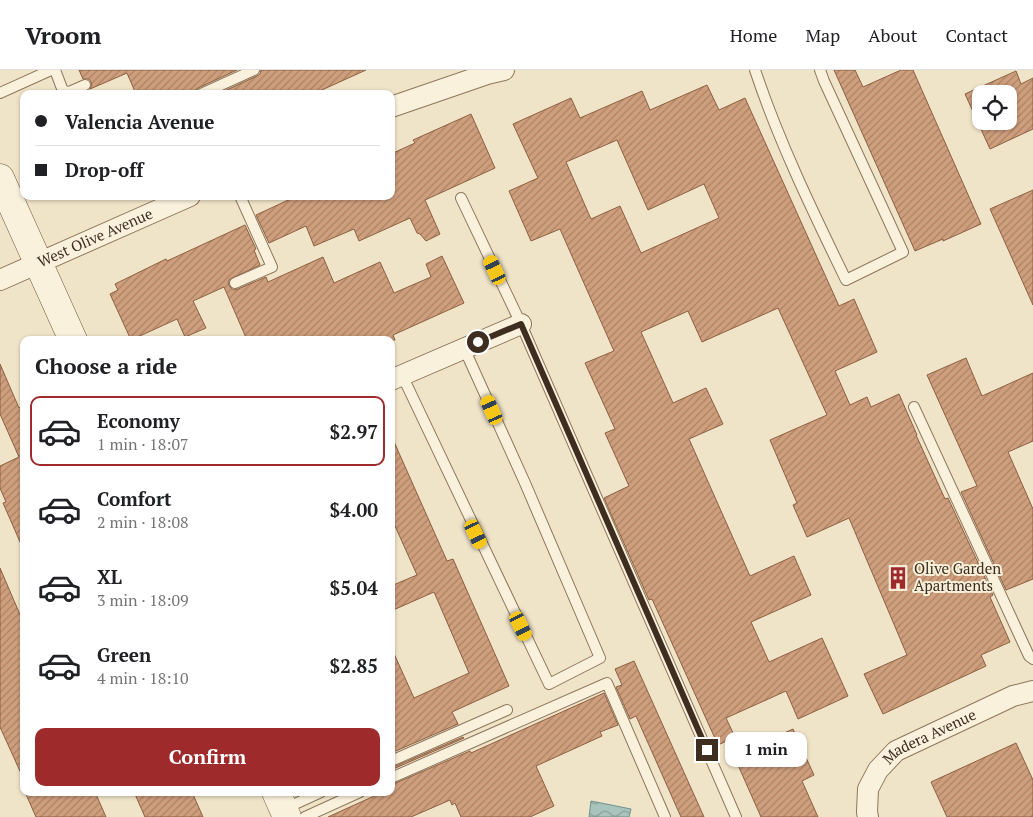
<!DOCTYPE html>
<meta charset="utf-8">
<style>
:root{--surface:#fff;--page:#f2f2f2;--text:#202124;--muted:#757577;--line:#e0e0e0;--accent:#9e2a2b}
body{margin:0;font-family:"PT Serif",serif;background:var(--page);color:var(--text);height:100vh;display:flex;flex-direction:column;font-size:19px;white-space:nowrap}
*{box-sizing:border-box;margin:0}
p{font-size:16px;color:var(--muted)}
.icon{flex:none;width:28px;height:28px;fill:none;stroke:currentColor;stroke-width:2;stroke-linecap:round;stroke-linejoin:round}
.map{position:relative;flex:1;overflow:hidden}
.details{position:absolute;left:20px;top:266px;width:375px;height:460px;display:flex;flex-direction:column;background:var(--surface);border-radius:10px;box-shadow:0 1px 4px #0004}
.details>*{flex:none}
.banner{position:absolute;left:20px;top:20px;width:375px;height:110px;border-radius:10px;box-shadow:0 1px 4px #0004;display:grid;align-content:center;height:110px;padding:0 15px;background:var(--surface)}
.controls{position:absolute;left:972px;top:15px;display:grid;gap:10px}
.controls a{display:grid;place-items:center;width:45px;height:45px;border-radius:10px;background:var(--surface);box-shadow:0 1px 4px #0004;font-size:25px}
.end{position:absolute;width:22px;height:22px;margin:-11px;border:6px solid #3d2e20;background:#fff;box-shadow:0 0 0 2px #fff}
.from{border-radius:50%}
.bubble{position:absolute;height:35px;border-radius:10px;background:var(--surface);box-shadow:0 1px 4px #0004;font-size:16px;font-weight:700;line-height:35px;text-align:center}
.car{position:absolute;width:15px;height:30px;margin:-15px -8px;border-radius:6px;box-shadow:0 0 4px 1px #0007;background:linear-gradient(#f5c518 24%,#345 0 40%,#f5c518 0 76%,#345 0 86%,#f5c518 0)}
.banner b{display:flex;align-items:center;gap:18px;height:48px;font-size:19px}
.banner b+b{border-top:1px solid var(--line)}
.banner i{width:12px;height:12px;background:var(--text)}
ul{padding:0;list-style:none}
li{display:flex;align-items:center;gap:15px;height:70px;margin:0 10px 8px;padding:0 5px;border:2px solid transparent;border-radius:10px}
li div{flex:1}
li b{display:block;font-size:19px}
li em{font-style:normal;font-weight:700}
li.current{border-color:var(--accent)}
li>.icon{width:45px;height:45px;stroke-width:1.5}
h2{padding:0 15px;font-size:22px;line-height:60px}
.button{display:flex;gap:10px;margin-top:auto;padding:10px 15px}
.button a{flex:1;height:58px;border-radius:10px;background:var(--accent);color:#fff;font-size:20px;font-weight:700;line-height:58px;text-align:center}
header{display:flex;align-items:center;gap:30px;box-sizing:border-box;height:70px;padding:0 25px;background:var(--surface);border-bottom:1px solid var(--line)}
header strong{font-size:24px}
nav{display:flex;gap:28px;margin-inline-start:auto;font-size:18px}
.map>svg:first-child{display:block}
</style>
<header>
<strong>Vroom</strong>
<nav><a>Home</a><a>Map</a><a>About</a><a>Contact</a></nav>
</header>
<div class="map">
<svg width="1033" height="747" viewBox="0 0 1033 747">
<defs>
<pattern id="water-waves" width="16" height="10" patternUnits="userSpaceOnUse" patternTransform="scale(1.25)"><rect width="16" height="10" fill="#a9c4bc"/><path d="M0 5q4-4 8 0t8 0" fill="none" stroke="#8ba098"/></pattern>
<pattern id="building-hatch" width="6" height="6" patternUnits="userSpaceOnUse" patternTransform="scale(1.25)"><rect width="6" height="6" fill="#cf9f7d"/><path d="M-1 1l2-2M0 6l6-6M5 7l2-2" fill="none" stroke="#a98266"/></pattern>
</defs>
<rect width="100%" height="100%" fill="#f0e4c8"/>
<path fill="url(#water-waves)" stroke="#6f938a" d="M591 731 631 739 629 747H589Z"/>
<g fill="url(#building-hatch)" stroke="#8d5f41" fill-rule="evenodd">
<path d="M79 0H237L198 18 195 20 194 24H136L127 3 90 19 92 15 91 12 89 9H83Z"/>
<path d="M261 0H366L313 24H218L257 6 260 4Z"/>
<path d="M834 0H855L863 17 901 0H913L981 154 943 171V169L915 181Z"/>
<path d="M1016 1 1021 14 1033 8V59L990 79 965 24ZM981 24H1009V51H981Z"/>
<path d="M707 15 719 40 745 28 839 236 854 229 877 282 835 301 850 335 867 327 871 337 899 324 917 365H916L945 429 948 428 993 525 990 527 1010 572 981 585 986 596 883 644 864 604 907 585 849 448 807 467 793 435 797 433 770 370 827 345 778 238 702 272 688 241 641 262 673 333 706 318 723 354 689 369 750 506 794 486 811 525 751 552 769 592 822 568 848 626 798 649 786 621 726 648 735 667 718 675 652 529 649 530 604 428 629 416 605 363 615 359 585 293 614 281 560 159 531 171 509 121 538 108 513 54 571 28 580 48 642 21 650 40ZM617 70 648 140 704 114 719 148 641 183 620 136 591 149 566 92Z"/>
<path d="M471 44 495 98 425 130 440 164 426 171 420 164 417 163 410 148 359 171 354 159 314 176 306 156 269 173 256 145 297 126H391V84L415 73 413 70Z"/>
<path d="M1033 120V235L990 139Z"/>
<path d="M245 155 256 179 254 180 260 195 230 209 228 212 229 215 231 218 234 220 238 219 266 207 268 212 323 187 334 213 380 192 394 223 431 207 426 194 442 186 464 233 393 265 395 270H247L224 217 193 231 206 258 185 267 177 249 131 270 110 224 118 220 115 214 166 189 167 191Z"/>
<path d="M966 288 982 326 1033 303V371L1008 382 1033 439V509L1006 520 961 422 977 416 927 305Z"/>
<path d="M0 294 19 338 24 335V481L3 433 6 432 0 418V396L19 387 0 344Z"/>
<path d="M391 365 447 491 453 489 509 616 452 642 458 654 391 683V577L414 628 469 603 434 522 391 541V516L417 505 391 447Z"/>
<path d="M0 498 24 554V710L0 657Z"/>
<path d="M634 591 704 747H681L636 646 630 649 616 617 622 615 615 599Z"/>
<path d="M604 623 618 655 600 662 602 666 536 696 554 736 530 747H461L455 733 452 735 450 730 411 747H328L383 722H391V715L470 681 471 683Z"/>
<path d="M793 659 814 705 802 711 818 747H761L734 686Z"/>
<path d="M463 667 464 668 391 700V698Z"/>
<path d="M1016 673 1033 710V747H947L931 712Z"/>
<path d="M25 722H95L106 747H36Z"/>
<path d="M134 722H192L203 747H145Z"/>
</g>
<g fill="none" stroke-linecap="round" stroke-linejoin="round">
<defs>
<g id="lane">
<path d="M55 0 63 21 69 22 85 15"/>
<path d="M755 0C779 72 813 142 846 210L903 182 824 11 820 0"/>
<path d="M0 23 51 0"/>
<path d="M201 24 254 0"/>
<path d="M461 128 521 254 736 747"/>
<path d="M235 213 272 197 240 126"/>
<path d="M402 305 549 614 600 588 525 413 464 278"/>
<path d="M914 337 1029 586 1033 589"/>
<path d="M391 691 507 640"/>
<path d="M391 708 607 613 665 747"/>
<path d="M284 739 321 722"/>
<path d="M305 747 360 722"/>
</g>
<g id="street">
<path d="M391 37 487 4 504 0"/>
<path id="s1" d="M0 210 190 126"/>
<path d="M391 310 521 254"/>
<path id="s2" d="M868 747 867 742 868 719 878 700 896 681 1013 626 1033 621"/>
</g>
<g id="secondary">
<path d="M0 108 73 270"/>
<path d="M276 722 287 747"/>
</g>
</defs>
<use href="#lane" stroke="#8d765c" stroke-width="12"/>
<use href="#street" stroke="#8d765c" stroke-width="22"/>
<use href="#secondary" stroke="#6f573f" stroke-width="29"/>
<use href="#lane" stroke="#faf1dc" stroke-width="10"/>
<use href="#street" stroke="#faf1dc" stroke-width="20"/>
<use href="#secondary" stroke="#faf1dc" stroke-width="28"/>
</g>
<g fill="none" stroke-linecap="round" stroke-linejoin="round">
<path stroke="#3d2e20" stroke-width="6" d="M478 272 521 254 707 680"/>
</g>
<defs>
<symbol id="building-bare" viewBox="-9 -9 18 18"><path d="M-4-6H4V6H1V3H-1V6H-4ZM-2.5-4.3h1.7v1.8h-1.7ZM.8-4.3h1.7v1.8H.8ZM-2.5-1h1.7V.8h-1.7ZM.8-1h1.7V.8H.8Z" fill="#9e2a2b" stroke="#f7eed8" stroke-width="2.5" paint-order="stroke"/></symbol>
</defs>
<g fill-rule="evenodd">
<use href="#building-bare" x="882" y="492" width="32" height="32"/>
</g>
<g text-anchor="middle" stroke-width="4" stroke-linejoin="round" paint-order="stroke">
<g font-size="15" fill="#3d2e20" stroke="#f7eed8">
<text dy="5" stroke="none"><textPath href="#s1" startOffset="104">West Olive Avenue</textPath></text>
<text dy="5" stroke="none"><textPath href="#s2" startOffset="112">Madera Avenue</textPath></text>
</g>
<g font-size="15" fill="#3d2e20" stroke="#f7eed8" text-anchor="start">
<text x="914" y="504">Olive Garden<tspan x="914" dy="17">Apartments</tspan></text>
</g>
</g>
</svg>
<div class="controls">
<a><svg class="icon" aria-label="locate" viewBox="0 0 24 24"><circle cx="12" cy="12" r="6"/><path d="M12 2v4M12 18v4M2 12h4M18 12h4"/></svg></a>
</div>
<i class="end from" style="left:478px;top:272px"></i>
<i class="end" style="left:707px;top:680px"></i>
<div class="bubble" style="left:725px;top:662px;width:82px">1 min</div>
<i class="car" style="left:495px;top:200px;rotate:335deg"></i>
<i class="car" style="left:492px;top:340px;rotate:336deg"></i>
<i class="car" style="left:476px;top:464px;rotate:155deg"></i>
<i class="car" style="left:521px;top:556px;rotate:154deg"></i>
<div class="banner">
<b><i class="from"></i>Valencia Avenue</b>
<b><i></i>Drop-off</b>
</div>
<section class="details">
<h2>Choose a ride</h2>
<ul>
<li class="current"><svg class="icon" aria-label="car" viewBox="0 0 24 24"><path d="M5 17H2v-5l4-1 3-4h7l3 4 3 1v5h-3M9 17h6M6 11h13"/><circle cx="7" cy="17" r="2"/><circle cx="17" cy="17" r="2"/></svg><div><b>Economy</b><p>1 min · 18:07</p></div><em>$2.97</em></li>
<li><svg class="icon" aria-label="car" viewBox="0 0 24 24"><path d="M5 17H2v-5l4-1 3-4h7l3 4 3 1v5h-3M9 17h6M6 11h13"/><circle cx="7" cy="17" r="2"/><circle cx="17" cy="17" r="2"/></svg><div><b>Comfort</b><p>2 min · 18:08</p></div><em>$4.00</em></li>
<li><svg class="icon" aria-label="car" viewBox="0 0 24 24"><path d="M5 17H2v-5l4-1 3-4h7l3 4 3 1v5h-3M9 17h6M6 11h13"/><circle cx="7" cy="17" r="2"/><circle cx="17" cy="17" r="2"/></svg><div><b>XL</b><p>3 min · 18:09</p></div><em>$5.04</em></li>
<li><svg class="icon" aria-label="car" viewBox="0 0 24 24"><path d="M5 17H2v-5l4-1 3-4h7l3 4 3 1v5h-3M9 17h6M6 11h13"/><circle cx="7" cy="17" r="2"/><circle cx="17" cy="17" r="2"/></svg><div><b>Green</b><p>4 min · 18:10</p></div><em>$2.85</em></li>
</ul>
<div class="button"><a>Confirm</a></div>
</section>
</div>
